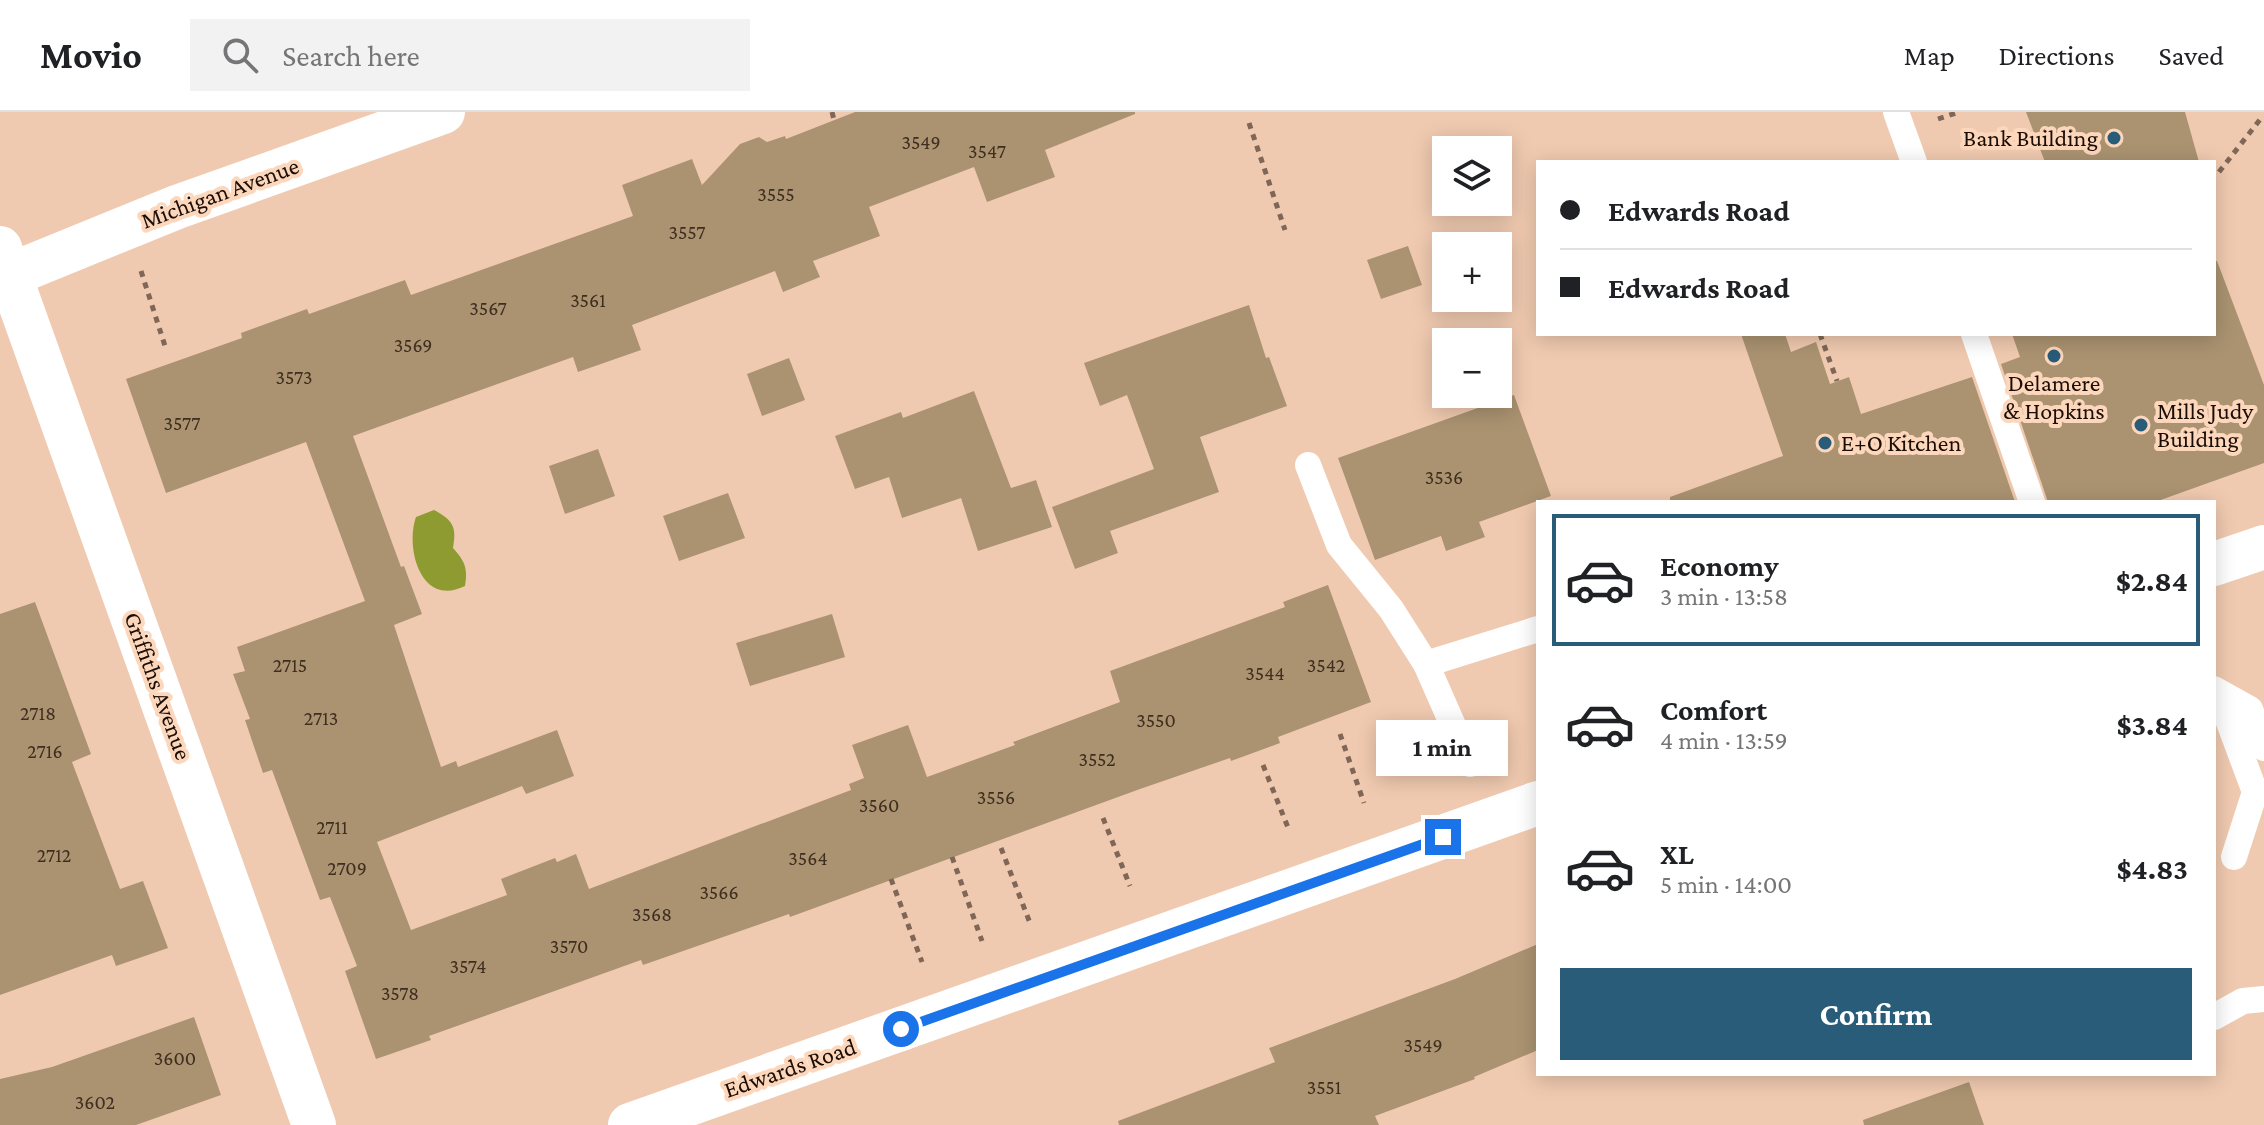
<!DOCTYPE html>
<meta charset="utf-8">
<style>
:root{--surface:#fff;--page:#f2f2f2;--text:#202124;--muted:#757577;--line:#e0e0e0;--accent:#295c79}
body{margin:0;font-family:"Crimson Pro",serif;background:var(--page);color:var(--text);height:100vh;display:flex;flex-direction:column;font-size:30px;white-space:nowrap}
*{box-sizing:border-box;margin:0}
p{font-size:26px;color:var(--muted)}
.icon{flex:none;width:44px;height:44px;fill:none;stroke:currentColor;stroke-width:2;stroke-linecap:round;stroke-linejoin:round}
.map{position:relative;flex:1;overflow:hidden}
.sheet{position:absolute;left:1536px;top:388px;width:680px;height:576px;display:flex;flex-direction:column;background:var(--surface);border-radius:0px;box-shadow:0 4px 20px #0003}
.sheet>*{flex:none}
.top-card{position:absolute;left:1536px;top:48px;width:680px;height:176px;border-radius:0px;box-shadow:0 4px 20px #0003;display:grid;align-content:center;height:176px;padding:0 24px;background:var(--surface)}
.buttons{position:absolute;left:1432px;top:24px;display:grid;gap:16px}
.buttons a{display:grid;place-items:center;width:80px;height:80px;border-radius:0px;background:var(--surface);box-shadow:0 4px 20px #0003;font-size:40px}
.end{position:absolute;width:36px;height:36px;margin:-18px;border:10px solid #1a73e8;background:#fff;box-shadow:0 0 0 4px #fff}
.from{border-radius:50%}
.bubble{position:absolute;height:56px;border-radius:0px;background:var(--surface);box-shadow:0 4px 20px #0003;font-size:26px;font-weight:700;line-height:56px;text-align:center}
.top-card b{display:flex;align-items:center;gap:28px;height:76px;font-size:30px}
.top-card b+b{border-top:2px solid var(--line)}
.top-card i{width:20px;height:20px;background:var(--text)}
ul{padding:14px 0 0;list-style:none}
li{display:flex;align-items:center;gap:24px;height:132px;margin:0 16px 12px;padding:0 8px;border:4px solid transparent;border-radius:0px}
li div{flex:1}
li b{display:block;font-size:30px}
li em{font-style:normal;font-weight:700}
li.current{border-color:var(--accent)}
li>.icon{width:72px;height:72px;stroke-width:1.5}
.action{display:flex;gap:16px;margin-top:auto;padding:16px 24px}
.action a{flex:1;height:92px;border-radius:0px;background:var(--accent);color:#fff;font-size:32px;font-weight:700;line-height:92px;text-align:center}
header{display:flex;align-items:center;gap:48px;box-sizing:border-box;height:112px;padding:0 40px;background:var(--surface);border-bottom:2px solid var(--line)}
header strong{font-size:38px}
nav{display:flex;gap:44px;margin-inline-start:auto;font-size:28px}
.search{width:560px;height:72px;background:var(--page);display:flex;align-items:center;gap:20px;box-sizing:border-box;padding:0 28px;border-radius:0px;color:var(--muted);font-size:30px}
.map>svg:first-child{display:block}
</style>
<header>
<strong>Movio</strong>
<div class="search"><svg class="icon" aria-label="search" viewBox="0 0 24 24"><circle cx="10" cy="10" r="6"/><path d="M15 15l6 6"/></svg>Search here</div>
<nav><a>Map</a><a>Directions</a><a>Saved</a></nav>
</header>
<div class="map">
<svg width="2264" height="1013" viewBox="0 0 2264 1013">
<rect width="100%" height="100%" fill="#f0cab0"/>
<path fill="#8e9b30" d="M434 398C453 408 457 415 453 436 465 449 468 457 465 474 421 496 405 436 416 405Z"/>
<g fill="#ab9371">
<path d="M855 0H1135V2L1045 38 1055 65 987 90 974 55 869 95 880 124 813 149 820 165 783 180 775 159 632 213 641 238 578 260 573 245 353 324 401 455 404 454 422 502 394 513 441 655 456 649 458 655 557 618 574 664 526 682 522 674 377 730 411 818 507 783 501 767 555 746 557 750 576 742 589 777 851 678 849 672 864 666 852 633 908 613 927 665 1015 633 1013 630 1120 590 1110 559 1285 495 1283 490 1328 473 1371 590 1278 625 1280 631 1231 649 1230 646 1140 677 790 805 789 802 643 853 641 848 429 924 431 928 376 947 345 859 357 854 330 785 320 788 272 658 263 661 245 608 250 607 233 562 245 559 237 535 365 489 306 330 166 381 126 267 242 226 241 221 307 197 309 202 405 168 411 183 633 104 622 73 692 47 702 73 740 32 759 25 767 30 785 24 786 27Z"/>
<path d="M2026 0H2185L2199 50H2045Z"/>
<path d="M1408 134 1422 173 1381 187 1367 148Z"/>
<path d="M2214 149H2217L2264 273V351L2155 390H2048L2001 252 2020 245 2012 222H2214Z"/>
<path d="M1249 193 1266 246 1269 245 1287 294 1200 325 1219 380 1110 419 1118 441 1075 457 1052 395 1154 357 1127 283 1100 294 1084 251Z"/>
<path d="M1741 222H1785L1791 240 1816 230 1830 272 1849 265 1861 302 1972 265 2015 390H1670V385L1783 344Z"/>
<path d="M789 246 805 288 762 304 747 262Z"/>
<path d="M974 279 1011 376 1036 368 1052 415 978 439 961 386 902 406 889 365 855 377 835 324 901 300 903 306Z"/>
<path d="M1514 283 1551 384 1479 410 1485 425 1446 439 1441 424 1375 448 1338 346Z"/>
<path d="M598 337 615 384 565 402 549 354Z"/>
<path d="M728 381 745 426 679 449 663 404Z"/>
<path d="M35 490 91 642 72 650 120 777 143 769 168 836 116 854 112 843 0 883V502Z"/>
<path d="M832 502 845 545 750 574 736 531Z"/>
<path d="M1538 832V938L1474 965 1475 967 1375 1004 1379 1013H1119L1118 1009 1275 950 1269 936 1455 867Z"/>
<path d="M194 905 221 983 136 1013H0V967L52 955Z"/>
<path d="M1969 970 1984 1013H1864L1863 1008Z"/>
</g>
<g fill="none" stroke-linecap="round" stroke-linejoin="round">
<g stroke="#7f6656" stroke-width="5" stroke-dasharray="6 6" stroke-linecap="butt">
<path d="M832 0 834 8"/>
<path d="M1938 7 1959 0"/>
<path d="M1249 11 1285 118"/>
<path d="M2219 60 2262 5"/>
<path d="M141 159 165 234"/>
<path d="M1820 222 1837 269"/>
<path d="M1340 622 1364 691"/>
<path d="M1263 653 1289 718"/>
<path d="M1103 706 1130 774"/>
<path d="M1001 736 1030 811"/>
<path d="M952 745 982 829"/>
<path d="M891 767 922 850"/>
</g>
<g stroke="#fff" stroke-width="26">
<path d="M1896 0 1914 50"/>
<path d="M1974 222 2032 390"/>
<path d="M1308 353 1339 433 1391 497 1426 552"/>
<path d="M2214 577 2250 597 2264 636"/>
<path d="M2214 592 2227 605 2255 680 2234 745"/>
<path d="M1470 652 1426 552 1538 517"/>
<path d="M2214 905 2243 889 2264 887"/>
</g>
<g stroke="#fff" stroke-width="44">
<path d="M0 136 314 1013"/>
<path d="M0 167 177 95 443 0"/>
</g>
<g stroke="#fff" stroke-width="44">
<path d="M2214 452 2264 435"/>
<path d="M630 1013 1538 691"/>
</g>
</g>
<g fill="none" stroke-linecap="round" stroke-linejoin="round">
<path stroke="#1a73e8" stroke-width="10" d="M901 917 1443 725"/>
</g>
<g fill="#295c79" stroke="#fdd7bc" stroke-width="3">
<circle cx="2114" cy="26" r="8"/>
<circle cx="2054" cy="244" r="8"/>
<circle cx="2141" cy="313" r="8"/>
<circle cx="1825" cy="331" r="8"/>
</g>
<g text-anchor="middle" stroke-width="8" stroke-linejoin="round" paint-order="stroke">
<g font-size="20" fill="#3e2e20">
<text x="921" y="37">3549</text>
<text x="987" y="46">3547</text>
<text x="776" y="89">3555</text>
<text x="687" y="127">3557</text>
<text x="588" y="195">3561</text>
<text x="488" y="203">3567</text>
<text x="413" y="240">3569</text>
<text x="294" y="272">3573</text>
<text x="182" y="318">3577</text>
<text x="1444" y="372">3536</text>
<text x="290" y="560">2715</text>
<text x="1326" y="560">3542</text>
<text x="1265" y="568">3544</text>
<text x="38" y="608">2718</text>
<text x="321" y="613">2713</text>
<text x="1156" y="615">3550</text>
<text x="45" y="646">2716</text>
<text x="1097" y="654">3552</text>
<text x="996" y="692">3556</text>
<text x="879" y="700">3560</text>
<text x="332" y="722">2711</text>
<text x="54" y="750">2712</text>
<text x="808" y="753">3564</text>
<text x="347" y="763">2709</text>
<text x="719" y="787">3566</text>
<text x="652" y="809">3568</text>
<text x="569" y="841">3570</text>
<text x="468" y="861">3574</text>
<text x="400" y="888">3578</text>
<text x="1423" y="940">3549</text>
<text x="175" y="953">3600</text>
<text x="1324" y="982">3551</text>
<text x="95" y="997">3602</text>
</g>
<g font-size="24" fill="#1a0d05" stroke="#fdd7bc" text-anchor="start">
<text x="2098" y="34" text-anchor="end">Bank Building</text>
<text x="2054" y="279" text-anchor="middle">Delamere<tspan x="2054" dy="28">&amp; Hopkins</tspan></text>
<text x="2157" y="307">Mills Judy<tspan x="2157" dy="28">Building</tspan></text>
<text x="1841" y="339">E+O Kitchen</text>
</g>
<g font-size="24" fill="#1a0d05" stroke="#fdd7bc">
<text transform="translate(220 81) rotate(-20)" y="8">Michigan Avenue</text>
<text transform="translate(158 574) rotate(70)" y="8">Griffiths Avenue</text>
<text transform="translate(790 956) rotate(-19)" y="8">Edwards Road</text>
</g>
</g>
</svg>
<div class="buttons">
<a><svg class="icon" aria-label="layers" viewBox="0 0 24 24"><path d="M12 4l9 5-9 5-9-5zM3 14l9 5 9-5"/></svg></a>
<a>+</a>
<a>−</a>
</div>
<i class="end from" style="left:901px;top:917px"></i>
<i class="end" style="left:1443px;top:725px"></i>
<div class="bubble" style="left:1376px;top:608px;width:132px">1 min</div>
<div class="top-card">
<b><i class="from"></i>Edwards Road</b>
<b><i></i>Edwards Road</b>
</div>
<section class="sheet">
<ul>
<li class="current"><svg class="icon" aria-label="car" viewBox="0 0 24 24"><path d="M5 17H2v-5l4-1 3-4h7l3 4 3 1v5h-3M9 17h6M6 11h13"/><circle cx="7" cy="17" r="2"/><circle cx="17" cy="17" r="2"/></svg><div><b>Economy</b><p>3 min · 13:58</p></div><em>$2.84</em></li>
<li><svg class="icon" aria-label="car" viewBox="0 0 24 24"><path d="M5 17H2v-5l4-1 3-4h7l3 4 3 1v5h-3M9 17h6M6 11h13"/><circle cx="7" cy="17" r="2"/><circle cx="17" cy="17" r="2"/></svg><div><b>Comfort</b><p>4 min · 13:59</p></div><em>$3.84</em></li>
<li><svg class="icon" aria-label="car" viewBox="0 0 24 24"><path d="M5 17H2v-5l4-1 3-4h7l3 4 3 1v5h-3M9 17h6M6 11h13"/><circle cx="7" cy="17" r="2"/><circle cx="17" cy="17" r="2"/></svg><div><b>XL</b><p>5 min · 14:00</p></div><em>$4.83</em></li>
</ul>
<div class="action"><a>Confirm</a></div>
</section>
</div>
